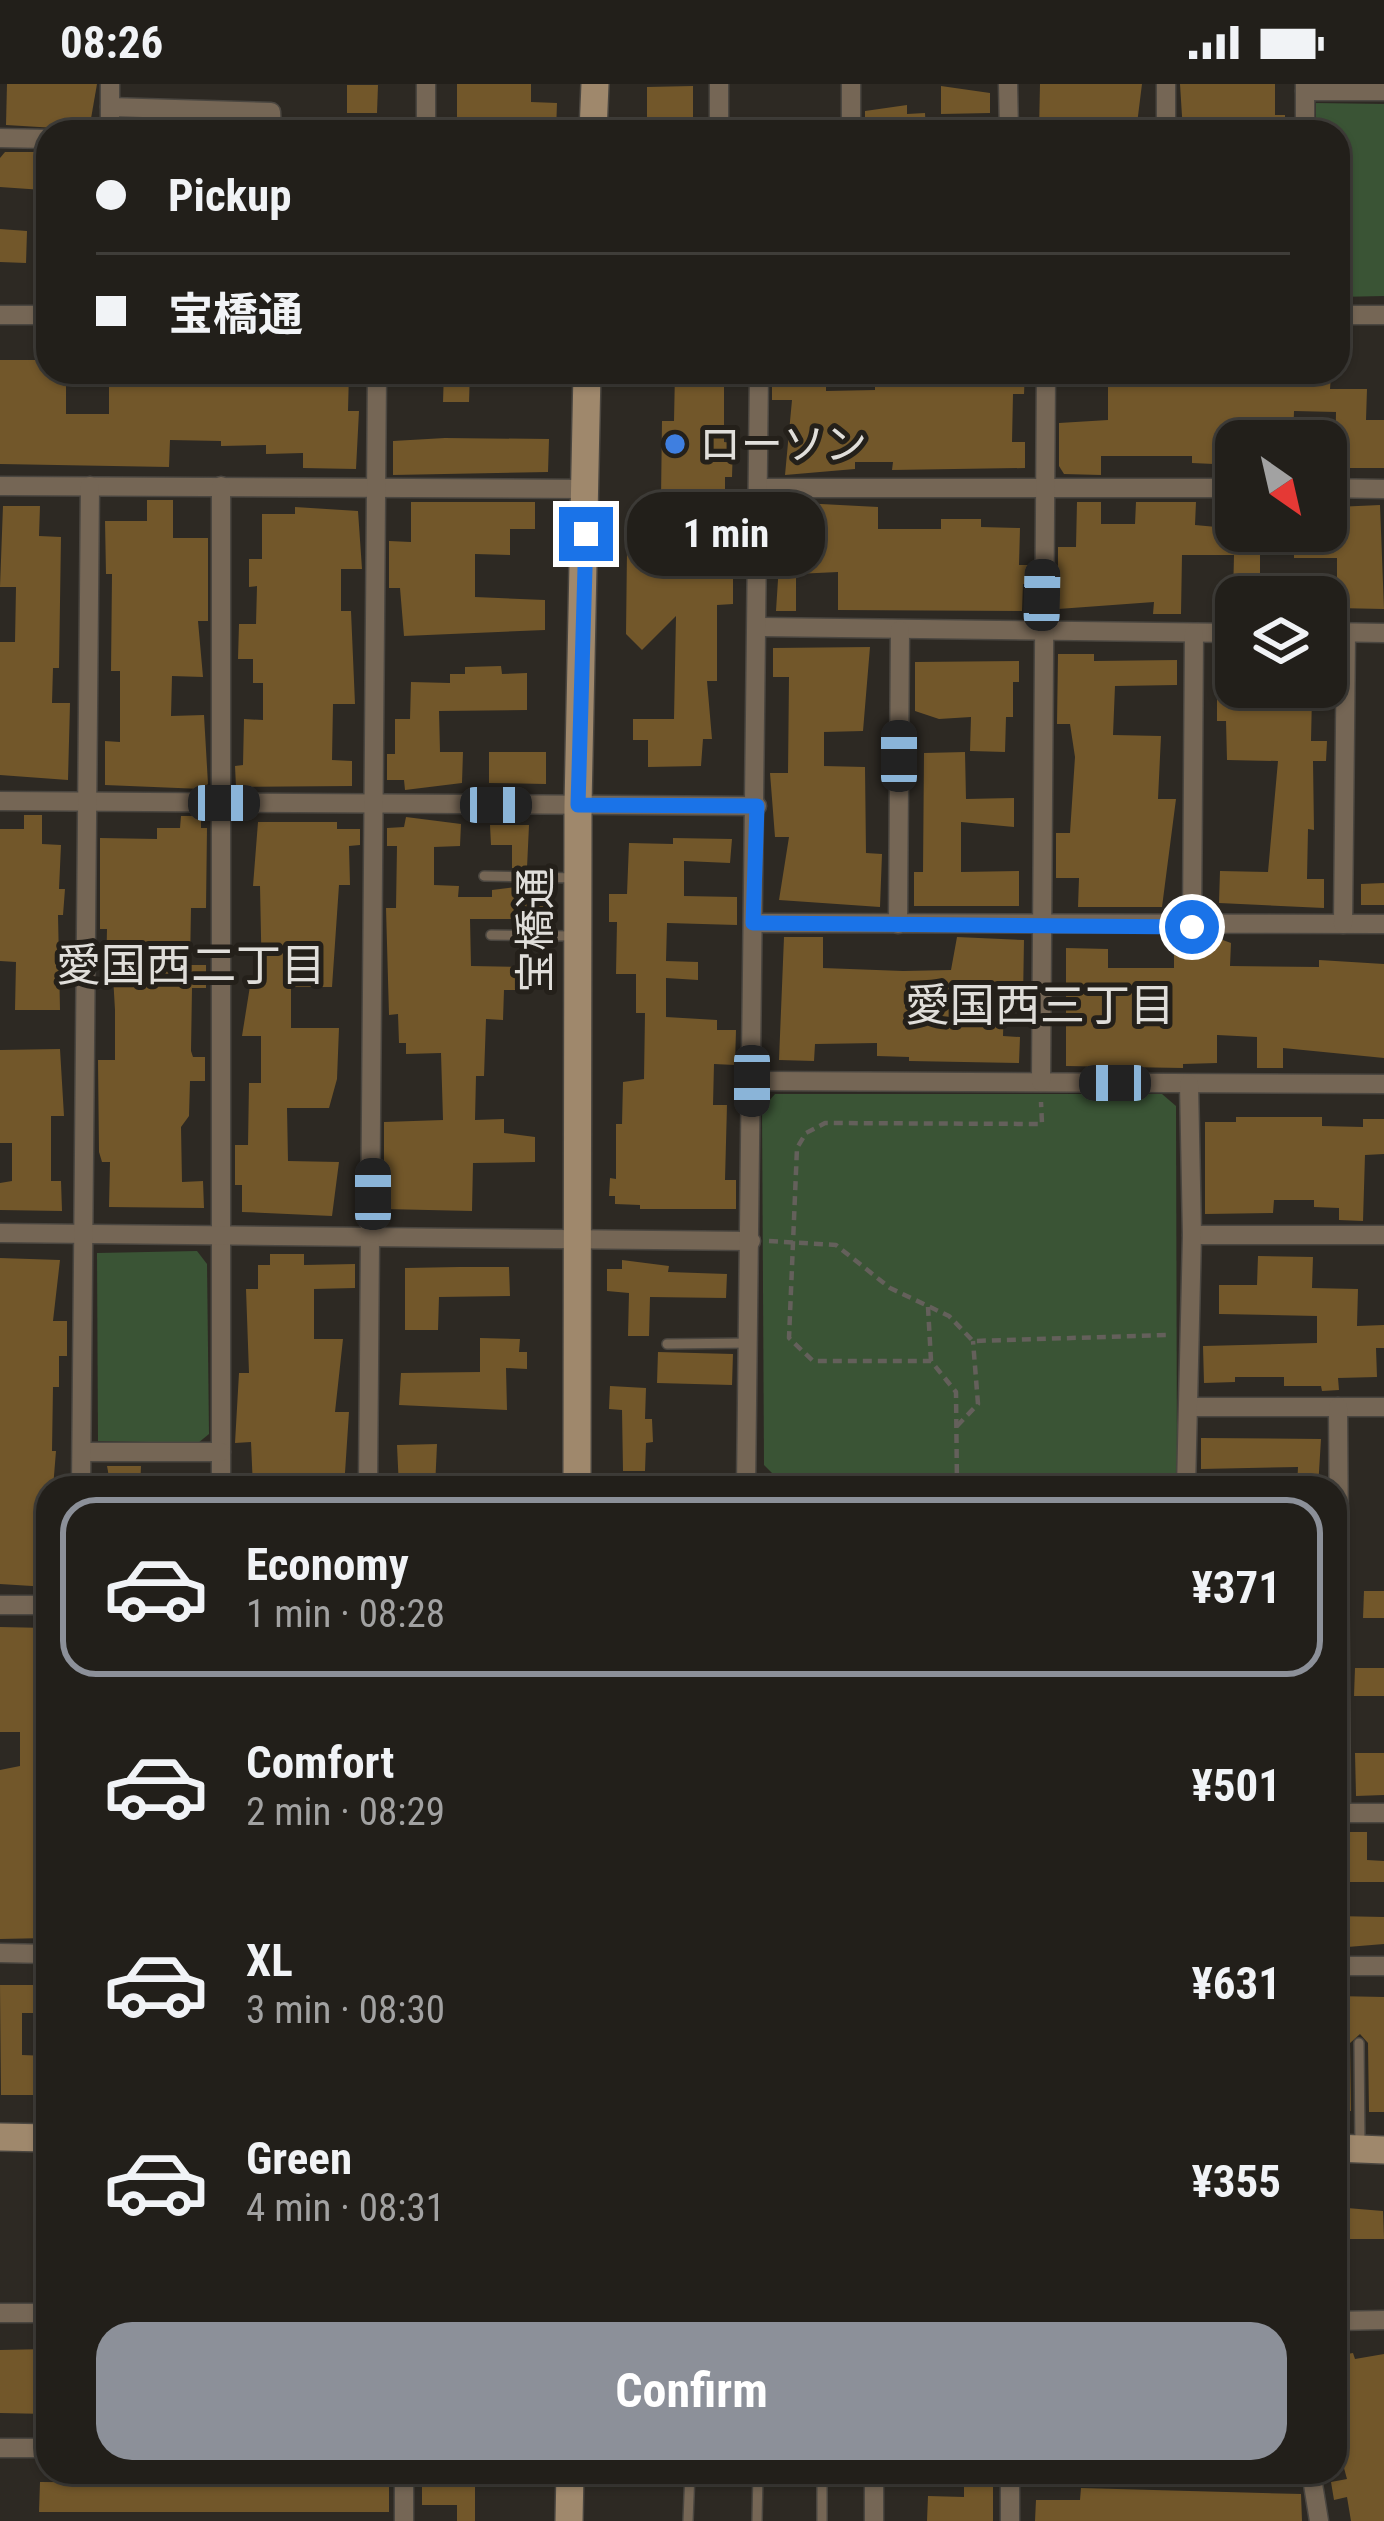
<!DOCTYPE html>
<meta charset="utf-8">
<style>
:root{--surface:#221f1a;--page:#2e2c27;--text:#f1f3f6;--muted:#a2a2a2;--line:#3f3d39;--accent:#8c9099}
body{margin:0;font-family:"Roboto Condensed","Noto Sans JP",sans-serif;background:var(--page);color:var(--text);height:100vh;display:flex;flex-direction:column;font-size:45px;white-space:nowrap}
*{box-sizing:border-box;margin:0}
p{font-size:39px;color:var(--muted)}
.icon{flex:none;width:66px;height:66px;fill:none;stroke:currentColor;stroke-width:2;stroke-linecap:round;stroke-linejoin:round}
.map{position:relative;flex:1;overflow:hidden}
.details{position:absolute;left:36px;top:1392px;width:1311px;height:1008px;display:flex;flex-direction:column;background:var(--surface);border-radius:36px;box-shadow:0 3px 9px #0004,0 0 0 3px var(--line)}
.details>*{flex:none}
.guide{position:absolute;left:36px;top:36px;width:1314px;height:264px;border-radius:36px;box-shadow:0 3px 9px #0004,0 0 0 3px var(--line);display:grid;align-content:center;height:264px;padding:0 60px;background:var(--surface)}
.needle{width:78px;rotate:146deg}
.buttons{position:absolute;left:1215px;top:336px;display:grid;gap:24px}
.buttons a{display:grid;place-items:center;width:132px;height:132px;border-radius:24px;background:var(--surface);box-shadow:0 3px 9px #0004,0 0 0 3px var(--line);font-size:60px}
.end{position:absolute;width:54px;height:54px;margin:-27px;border:15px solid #1a73e8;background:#fff;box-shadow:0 0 0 6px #fff}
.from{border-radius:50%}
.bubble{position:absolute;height:84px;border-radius:36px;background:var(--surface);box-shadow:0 3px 9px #0004,0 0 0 3px var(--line);font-size:39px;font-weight:700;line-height:84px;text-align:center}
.car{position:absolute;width:36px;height:72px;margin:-36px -18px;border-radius:15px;box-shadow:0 0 9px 3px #0007;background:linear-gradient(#222 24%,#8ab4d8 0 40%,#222 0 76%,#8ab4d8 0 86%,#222 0)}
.guide b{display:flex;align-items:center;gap:42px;height:114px;font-size:45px}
.guide b+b{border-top:3px solid var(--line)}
.guide i{width:30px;height:30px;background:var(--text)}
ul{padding:21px 0 0;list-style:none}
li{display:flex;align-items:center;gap:36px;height:180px;margin:0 24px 18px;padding:0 36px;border:6px solid transparent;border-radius:36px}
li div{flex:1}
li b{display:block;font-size:45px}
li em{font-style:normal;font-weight:700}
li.active{border-color:var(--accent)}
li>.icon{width:108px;height:108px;stroke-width:1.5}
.action{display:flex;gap:24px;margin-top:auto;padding:24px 60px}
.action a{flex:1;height:138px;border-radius:36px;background:var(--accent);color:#fff;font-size:48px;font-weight:700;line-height:138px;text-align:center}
.status{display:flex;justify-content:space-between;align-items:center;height:84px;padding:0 60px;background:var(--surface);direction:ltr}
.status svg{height:33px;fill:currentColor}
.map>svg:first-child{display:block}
</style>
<div class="status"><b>08:26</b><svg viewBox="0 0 49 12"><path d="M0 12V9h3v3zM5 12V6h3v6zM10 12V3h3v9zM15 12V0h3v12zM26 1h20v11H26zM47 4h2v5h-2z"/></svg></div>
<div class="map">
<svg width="1384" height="2437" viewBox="0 0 1384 2437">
<rect width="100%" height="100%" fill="#2d2923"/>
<g fill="#3a5435">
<path d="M1316 19 1384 20V212L1338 213V48H1316Z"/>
<path d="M775 1010H1162L1176 1022 1177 1393 777 1394 764 1381 762 1025Z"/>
<path d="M197 1167 207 1180 209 1350 198 1359 98 1357 97 1169Z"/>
</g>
<g fill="#72572a">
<path d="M7 0H97L89 46 6 41Z"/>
<path d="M457 0H531V18L557 19 556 48H457Z"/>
<path d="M1040 0H1142L1136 48H1039Z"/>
<path d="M1180 0H1275V31H1285V48H1183Z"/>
<path d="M347 1H378L377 29H347Z"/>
<path d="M693 2V41H647V3Z"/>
<path d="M941 2 990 9V29L941 30Z"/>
<path d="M907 21V30L925 29 926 48H865V27Z"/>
<path d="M5 68H47L43 106 0 103V74Z"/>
<path d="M0 145 27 147 26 179 0 178Z"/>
<path d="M0 276H48V288H66V330H109V288H349L348 327H359L356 385 303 384V369L266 370V361L221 362V357L170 356 169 383 0 380Z"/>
<path d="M444 288H470L469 318H443Z"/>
<path d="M675 288H724V358L733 359 732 393H725V436H673V483L733 488V520L717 521V597H707L712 655H703L701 682 648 683V656H633V635H674L676 532 642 566 626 550 627 466H634V445H641V414H661L662 337H674Z"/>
<path d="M772 288 826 289V307L875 306V299L967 301V288H1025L1024 310H1013L1012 358H1025V384L892 386 893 378H855V385L785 391 792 316H772Z"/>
<path d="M1276 290 1331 291 1330 305H1367L1366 336H1384V384H1335L1336 328 1294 327 1293 357H1236V381L1192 379V372H1101V391L1064 390 1059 382V339L1108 336V293L1276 298Z"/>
<path d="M445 354 549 355 548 388 393 391V357Z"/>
<path d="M147 416H173V454H208V537H198L203 593 172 592 171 632 204 631 208 700 202 705 105 701V657L120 658V587H111L112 490H106L105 437H147Z"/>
<path d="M411 418H535V445H510V471L475 470V513L545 516V546L404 552 400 504H389V457L411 458Z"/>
<path d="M783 418 878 423V445H941V435H981V443L1020 444 1019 481H1031V500H1023L1022 527 838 526V488L796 490V527H776Z"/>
<path d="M1077 418H1101V440H1135L1136 418H1196L1195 441 1260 447V495H1296L1295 513H1233L1234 471H1182L1181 530H1153L1154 518 1058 525V463H1076Z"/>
<path d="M1380 421 1384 525 1337 524V474H1294V447L1335 446 1336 423Z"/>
<path d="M3 422H40L39 452 61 453 59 584H53L52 619H70L68 696 0 691V558H15L16 503H0Z"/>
<path d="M295 423 358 427 362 485H341V527H351L355 620H333L332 676 352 677V702L236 703 235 682 243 681 244 635 263 636V599H253V575H238L239 540H256L257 502 249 503V475H262V430H295Z"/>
<path d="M870 563 863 647 824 648V682L865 683 866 769 882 770 880 823 779 816 789 753H775L770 689H788L789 593H773V564Z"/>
<path d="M1058 570H1094V577L1177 576V601L1115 602 1113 651 1161 652 1158 715H1176L1162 823H1078L1079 794H1056V749H1070L1075 673 1070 640H1057Z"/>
<path d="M1217 573H1236V610L1312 612 1311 657H1327L1326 677H1313L1314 746 1308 745 1307 795H1324V824L1219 819 1220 787 1268 788 1278 677 1227 676 1226 637H1217Z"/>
<path d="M1019 577V598H1013V633H1006L1005 668 970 667 971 633 939 635 915 627V578Z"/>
<path d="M501 582 502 590 527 589V626L439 627 440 668H463L462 699 405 706 404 696H387V670H395V635H410L411 598 450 599V590H465V583Z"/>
<path d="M489 668H546V700L489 699Z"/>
<path d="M965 668 966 715 1014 714V743L961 738V788L1019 787V822H914V788H923L924 669Z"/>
<path d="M24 731H42V760L61 761 59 805H65L63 831H58L60 926H15L16 878 0 877V745H24Z"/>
<path d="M181 732H201V744H207L206 824H191L190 881H206V904H192L191 967 193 973H205V997H190L189 1032 181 1043 182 1098 203 1097 204 1124 109 1123 110 1078H102L99 1068 98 976H115V926L113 892H106L107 845H100V754L157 755V744H180Z"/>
<path d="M406 733 461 740 460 762 434 763V801L459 802 458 813H492V806L516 803H540V812H546L547 829H540V835H470L471 882 529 883V906H504L503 936 486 935 484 992H476L475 1036 504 1035V1049L535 1053V1078L473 1079 472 1127 384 1125V1038L443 1036 441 969 406 970V959H399L398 930 389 931 386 824H396L397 762H387V744L404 743Z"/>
<path d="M258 738H337V745H360V761L349 762 350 801H339L332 903H291V944H339L337 995 329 1024H287L288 1077 339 1078 332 1132 242 1128V1101H235V1061H248L249 999H261V952H242L250 902H262L260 802H253Z"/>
<path d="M490 741H529L527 784H512V761H491Z"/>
<path d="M673 754 732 755 730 779 684 777V812L737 813V841L667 839 666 877 698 878V896L666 894V933L717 936V946H736L735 981 714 980 713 1021H727L725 1096H736V1125H640V1121L615 1120V1112H609L610 1094 616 1095V1040H622L623 998 644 995 645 929H636V890H616L617 838H609V810H627L629 759 673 760Z"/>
<path d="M1384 799V821H1361V800Z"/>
<path d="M784 853H823V884L903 887 951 886 957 853 1024 856 1023 915H1004L1003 952 1020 953 1019 979 909 977V973L877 972V959L815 960 814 977 779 976Z"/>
<path d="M1220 855 1231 859 1230 882 1319 883V876L1384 880V974L1283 964V984H1257V953L1217 951V979L1183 980V984L1066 982V864L1108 865V884H1174V856Z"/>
<path d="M60 965 64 1032H51V1097H61L62 1127 0 1126V1099L12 1097V1059H0V966Z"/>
<path d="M1236 1033H1322V1042L1363 1043V1035H1384V1070L1365 1071 1363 1137 1339 1136V1124L1314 1123V1116H1274L1273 1129 1205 1130V1038H1236Z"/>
<path d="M270 1170H304V1181L355 1180V1204L314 1205V1255H343L335 1328H349L344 1404H253L251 1358 235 1359 239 1289H249L246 1205H258V1181H270Z"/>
<path d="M1258 1172 1313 1173 1312 1204 1358 1205 1357 1242 1384 1241V1264H1376L1377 1293 1338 1294 1339 1306 1322 1307 1321 1302H1284V1293H1235V1298L1204 1299 1203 1262 1317 1259V1232L1219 1230V1201H1257Z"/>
<path d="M0 1174 60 1176 53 1237H67V1272H59V1303H53L52 1367H56L53 1404H48V1503L0 1500Z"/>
<path d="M622 1176 669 1182 668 1188 727 1190 726 1214 650 1213 649 1252H628L629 1209 607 1207V1185H622Z"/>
<path d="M459 1183H509L510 1212 439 1213 438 1246H405V1184Z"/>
<path d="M480 1254 520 1255 519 1268H527V1285L506 1284 507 1326 399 1321 401 1289 480 1288Z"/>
<path d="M658 1268 733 1270 732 1301 657 1299Z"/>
<path d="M610 1302 646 1304 645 1335H652L653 1358 646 1359 645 1387H623L622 1326 609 1325Z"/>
<path d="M1201 1354 1321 1355 1318 1404H1297L1298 1383 1201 1385Z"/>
<path d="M437 1360 435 1404H399L397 1361Z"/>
<path d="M107 1382H141L140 1404H111Z"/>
<path d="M1364 1507H1384V1534H1363Z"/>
<path d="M0 1543 48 1544V1854L0 1855V1686L20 1682V1648H0Z"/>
<path d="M1355 1584H1384V1612H1354Z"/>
<path d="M1355 1669H1384V1711L1356 1712Z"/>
<path d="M1345 1748H1367V1776L1384 1777V1798H1345Z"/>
<path d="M1335 1832 1384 1833V1860L1335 1864Z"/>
<path d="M0 1901H34L33 1929H22V1971L48 1972 47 2011H1Z"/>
<path d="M1335 1912 1384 1913V2028H1369L1368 1959 1360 1950 1350 1959 1351 2027H1335Z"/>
<path d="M1335 2123 1383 2127 1384 2155H1335Z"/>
<path d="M48 2265V2330L0 2329V2266Z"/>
<path d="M1353 2269 1355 2275 1384 2270V2437H1351L1347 2413 1334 2416 1331 2398 1347 2395 1335 2351V2272Z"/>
<path d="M964 2388H993V2437H927L928 2412 964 2413Z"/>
<path d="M286 2389H308V2396L377 2391V2398H389V2428H39L40 2398 181 2399 186 2390H209V2396L286 2395Z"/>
<path d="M435 2390H475V2437H457V2421H422V2394Z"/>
<path d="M1081 2404 1301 2410 1302 2437H1035L1036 2416H1080Z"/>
</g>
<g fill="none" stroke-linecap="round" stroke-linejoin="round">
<defs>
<g id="lane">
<path d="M484 792 575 794"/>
<path d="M491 851 575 852"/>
<path d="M667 1260 749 1259"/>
<path d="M451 1398 572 1397"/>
<path d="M1359 1959 1360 2062"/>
<path d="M822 2388V2437"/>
<path d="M688 2437 690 2388"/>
<path d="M757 2437 758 2388"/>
</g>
<g id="street">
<path d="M851 0V48"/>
<path d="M1008 0 1009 48"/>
<path d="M1166 0V48"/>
<path d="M1305 7H1384"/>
<path d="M110 23 271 28 272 48"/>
<path d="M110 48V0"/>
<path d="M426 48V0"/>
<path d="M719 48V0"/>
<path d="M1305 48V0"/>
<path d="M0 54 48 55"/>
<path d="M0 231H48"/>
<path d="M1338 231H1384"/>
<path d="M0 402 587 405"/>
<path d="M221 402V1404"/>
<path d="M759 404H1236"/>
<path d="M1326 404 1384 405"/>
<path d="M758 543 1236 549"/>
<path d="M1326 548 1384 549"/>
<path d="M0 717 757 722"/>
<path d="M753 839 1384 840"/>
<path d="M898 840 900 546"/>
<path d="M1343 840 1346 548"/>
<path d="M1192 843 1194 549"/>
<path d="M753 997 1384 1000"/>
<path d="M1041 998 1046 288"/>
<path d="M0 1149 751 1157"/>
<path d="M1192 1151H1384"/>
<path d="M1189 1323H1384"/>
<path d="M1338 1323 1341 1729"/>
<path d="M82 1368H221"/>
<path d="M81 1404 90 402"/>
<path d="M368 1404 377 288"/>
<path d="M746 1404 759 288"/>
<path d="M1186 1404 1192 1151 1189 1000"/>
<path d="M0 1521H48"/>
<path d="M1335 1729H1384"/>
<path d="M0 1869 48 1870"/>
<path d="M1335 1882H1384"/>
<path d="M0 2229H48"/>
<path d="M1335 2237 1384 2236"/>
<path d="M0 2364H48"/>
<path d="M874 2388V2437"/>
<path d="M1311 2388 1319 2437"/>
<path d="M404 2437V2388"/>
<path d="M1010 2437V2388"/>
</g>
<g id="secondary">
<path d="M593 48 595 0"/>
<path d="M577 1404 578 721 587 288"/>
<path d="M0 2053 48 2054"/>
<path d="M1335 2064 1384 2066"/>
<path d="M569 2437 570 2388"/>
</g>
</defs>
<use href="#lane" stroke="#4a4640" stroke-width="12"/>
<use href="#street" stroke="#4a4640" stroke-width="21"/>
<use href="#secondary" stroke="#4a4640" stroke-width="30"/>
<g stroke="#64605b" stroke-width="4.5" stroke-dasharray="9 6" stroke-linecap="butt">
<path d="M769 1157 836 1161 890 1204 949 1232 973 1257 1169 1251"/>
<path d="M928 1223 931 1277"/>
<path d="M957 1342 978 1320 973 1257"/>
<path d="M957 1404 956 1308 931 1277H813L789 1254 797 1064 806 1049 825 1039 1042 1040 1041 1018"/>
</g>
<use href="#lane" stroke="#756655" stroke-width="9"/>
<use href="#street" stroke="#756655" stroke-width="18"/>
<use href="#secondary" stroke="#9f886c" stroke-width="27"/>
</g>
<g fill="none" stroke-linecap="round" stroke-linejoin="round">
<path stroke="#1a73e8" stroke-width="15" d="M586 450 578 721 757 722 753 839 1192 843"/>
</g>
<circle fill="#3f7fe0" stroke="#24201a" stroke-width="4.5" cx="675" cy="360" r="12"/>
<g text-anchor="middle" stroke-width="10" stroke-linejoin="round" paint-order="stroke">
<g font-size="42" fill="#e0deda" stroke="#24201a" text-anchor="start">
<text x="699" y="375">ローソン</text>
</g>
<g font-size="42" fill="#e0deda" stroke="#24201a">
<text transform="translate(535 846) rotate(-90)" y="15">宝橋通</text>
</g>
<g font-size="45" fill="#e0deda" stroke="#24201a">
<text x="191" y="897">愛国西二丁目</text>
<text x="1040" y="937">愛国西三丁目</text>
</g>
</g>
</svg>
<div class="buttons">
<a><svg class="needle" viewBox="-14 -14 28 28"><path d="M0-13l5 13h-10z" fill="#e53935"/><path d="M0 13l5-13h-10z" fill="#a2a2a2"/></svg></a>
<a><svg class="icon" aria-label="layers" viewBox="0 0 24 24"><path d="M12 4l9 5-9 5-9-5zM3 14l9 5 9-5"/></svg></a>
</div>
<i class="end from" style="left:1192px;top:843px"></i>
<i class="end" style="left:586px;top:450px"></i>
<div class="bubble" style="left:627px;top:408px;width:198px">1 min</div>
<i class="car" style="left:1042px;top:511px;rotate:1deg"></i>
<i class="car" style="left:899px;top:672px;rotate:0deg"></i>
<i class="car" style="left:224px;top:719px;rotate:90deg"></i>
<i class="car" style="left:496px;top:721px;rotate:90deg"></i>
<i class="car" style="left:752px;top:997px;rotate:180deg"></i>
<i class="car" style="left:1115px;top:999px;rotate:270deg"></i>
<i class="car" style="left:373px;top:1110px;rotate:0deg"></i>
<div class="guide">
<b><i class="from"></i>Pickup</b>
<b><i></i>宝橋通</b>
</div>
<section class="details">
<ul>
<li class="active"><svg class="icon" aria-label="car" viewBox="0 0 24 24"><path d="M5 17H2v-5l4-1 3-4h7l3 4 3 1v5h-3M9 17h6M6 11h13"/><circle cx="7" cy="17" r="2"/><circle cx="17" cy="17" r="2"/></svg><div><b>Economy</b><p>1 min · 08:28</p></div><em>¥371</em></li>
<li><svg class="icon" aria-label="car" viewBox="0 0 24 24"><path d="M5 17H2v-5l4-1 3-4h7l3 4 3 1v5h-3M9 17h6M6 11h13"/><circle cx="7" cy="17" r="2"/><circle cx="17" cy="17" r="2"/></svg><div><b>Comfort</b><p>2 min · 08:29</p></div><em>¥501</em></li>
<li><svg class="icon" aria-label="car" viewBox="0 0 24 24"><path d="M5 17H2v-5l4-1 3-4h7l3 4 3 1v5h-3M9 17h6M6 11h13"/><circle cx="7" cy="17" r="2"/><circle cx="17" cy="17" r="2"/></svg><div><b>XL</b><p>3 min · 08:30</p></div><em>¥631</em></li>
<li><svg class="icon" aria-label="car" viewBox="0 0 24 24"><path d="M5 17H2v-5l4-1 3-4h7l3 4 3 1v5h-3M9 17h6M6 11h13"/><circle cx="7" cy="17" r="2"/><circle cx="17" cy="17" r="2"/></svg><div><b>Green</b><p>4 min · 08:31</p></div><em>¥355</em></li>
</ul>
<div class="action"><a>Confirm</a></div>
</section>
</div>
